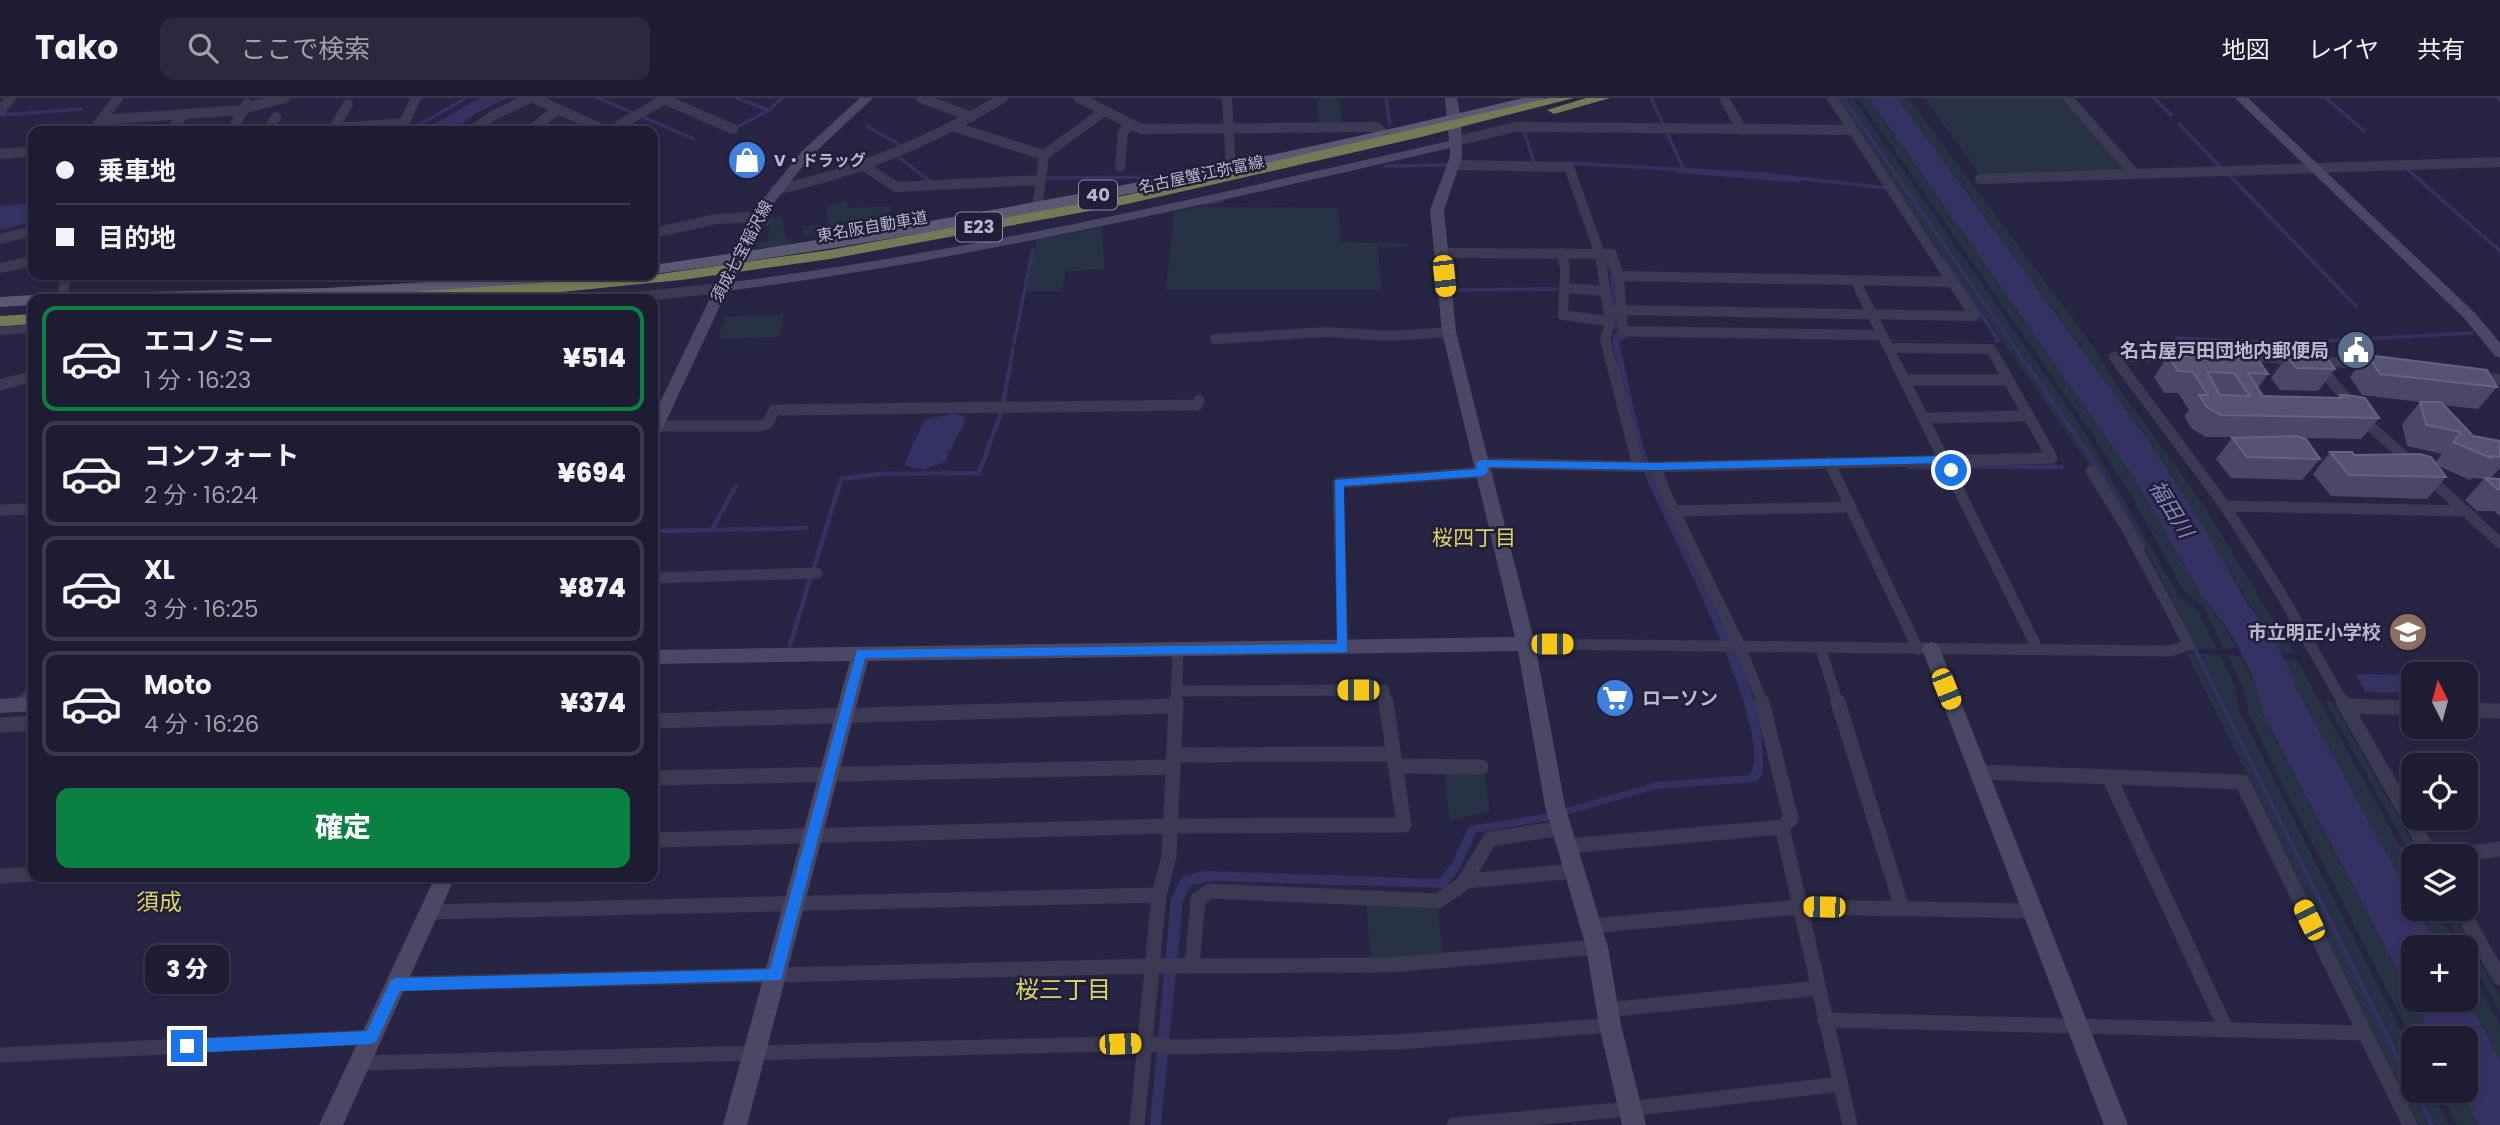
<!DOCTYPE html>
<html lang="ja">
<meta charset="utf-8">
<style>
:root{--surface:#1d1c32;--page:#2a293e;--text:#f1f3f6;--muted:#a0a1ac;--line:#3b3a4d;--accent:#0b8043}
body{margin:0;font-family:Poppins,"Noto Sans JP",sans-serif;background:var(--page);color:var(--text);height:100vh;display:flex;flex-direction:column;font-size:26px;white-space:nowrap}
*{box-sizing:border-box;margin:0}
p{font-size:23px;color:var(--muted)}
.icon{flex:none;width:38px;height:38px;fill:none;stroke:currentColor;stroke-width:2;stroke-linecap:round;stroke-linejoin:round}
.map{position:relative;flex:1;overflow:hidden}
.panel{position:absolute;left:28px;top:196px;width:630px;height:588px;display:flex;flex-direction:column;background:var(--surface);border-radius:14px;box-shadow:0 2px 5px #0004,0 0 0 2px var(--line)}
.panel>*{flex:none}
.top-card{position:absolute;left:28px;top:28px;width:630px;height:154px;border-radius:14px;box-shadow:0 2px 5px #0004,0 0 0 2px var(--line);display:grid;align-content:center;height:154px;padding:0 28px;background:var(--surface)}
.needle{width:46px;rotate:354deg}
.controls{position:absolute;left:2401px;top:564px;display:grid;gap:14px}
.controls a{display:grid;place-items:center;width:77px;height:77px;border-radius:14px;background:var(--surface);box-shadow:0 2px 5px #0004,0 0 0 2px var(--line);font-size:35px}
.end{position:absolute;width:32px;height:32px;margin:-16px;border:9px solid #1a73e8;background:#fff;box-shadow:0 0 0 4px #fff}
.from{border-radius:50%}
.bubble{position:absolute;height:49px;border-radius:14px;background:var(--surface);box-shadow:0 2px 5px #0004,0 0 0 2px var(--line);font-size:23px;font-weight:800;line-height:49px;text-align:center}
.car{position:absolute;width:21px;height:42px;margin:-21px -10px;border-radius:9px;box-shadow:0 0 5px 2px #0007;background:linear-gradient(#f5c518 24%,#345 0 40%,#f5c518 0 76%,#345 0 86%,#f5c518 0)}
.top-card b{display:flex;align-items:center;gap:24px;height:66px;font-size:26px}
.top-card b+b{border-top:2px solid var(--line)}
.top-card i{width:18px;height:18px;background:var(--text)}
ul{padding:12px 0 0;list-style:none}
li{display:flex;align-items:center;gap:21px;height:105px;margin:0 14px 10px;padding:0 14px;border:4px solid var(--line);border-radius:14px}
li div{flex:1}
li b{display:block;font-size:26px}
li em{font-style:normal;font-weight:800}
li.current{border-color:var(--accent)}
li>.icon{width:63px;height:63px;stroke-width:1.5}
.primary-button{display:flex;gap:14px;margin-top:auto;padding:14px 28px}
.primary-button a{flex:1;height:80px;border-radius:14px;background:var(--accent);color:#fff;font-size:28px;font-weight:800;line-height:80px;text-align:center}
header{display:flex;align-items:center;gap:42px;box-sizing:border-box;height:98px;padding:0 35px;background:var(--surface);border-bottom:2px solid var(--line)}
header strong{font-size:33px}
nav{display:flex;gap:38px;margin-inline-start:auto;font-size:24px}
.search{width:490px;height:63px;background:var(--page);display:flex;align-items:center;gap:18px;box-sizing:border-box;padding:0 24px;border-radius:14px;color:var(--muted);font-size:26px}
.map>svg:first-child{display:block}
</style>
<header>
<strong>Tako</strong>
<div class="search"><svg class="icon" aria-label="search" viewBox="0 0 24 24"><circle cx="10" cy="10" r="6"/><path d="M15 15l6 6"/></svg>ここで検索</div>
<nav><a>地図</a><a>レイヤ</a><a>共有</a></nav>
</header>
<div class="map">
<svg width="2500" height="1027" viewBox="0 0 2500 1027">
<rect width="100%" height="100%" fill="#272543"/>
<g fill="#273344">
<path d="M1316 0H1339L1342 28H1319Z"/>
<path d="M1837 0H1842L2095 371H2092L1897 93Z"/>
<path d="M1844 0H1853L2084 333 2179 498 2198 513 2217 551H2197L2137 433 2096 364Z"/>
<path d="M1858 0H1869L2135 381 2202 498 2217 514 2236 550H2223L2205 510 2184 494 2130 395 2090 333Z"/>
<path d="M1897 0H1905L1912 5 2093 248 2118 289 2201 403 2294 556 2281 555 2145 338Z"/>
<path d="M1924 0H2065L2130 73 1981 78Z"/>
<path d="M846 103 849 110 892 108 887 133 858 138 859 124 847 126 846 140 830 143 829 134 804 138 803 128 828 126 827 108Z"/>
<path d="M1196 109 1338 110 1341 144 1409 145 1405 149H1378L1381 192H1166L1174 114Z"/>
<path d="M782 119 786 141H791L792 148 768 152 748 145 767 143 771 127H758L761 120Z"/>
<path d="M1102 129 1105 171 1066 173 1062 193H1026L1036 142Z"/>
<path d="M784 216 779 239 718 241 725 219Z"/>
<path d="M2187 556H2195L2429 1027H2419Z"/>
<path d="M2200 556 2220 557 2234 587 2239 613 2413 957V982Z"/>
<path d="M2227 557 2240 558 2261 598 2263 617 2433 940 2413 942 2280 682 2249 616 2244 592Z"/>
<path d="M2284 561 2297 562 2413 771V804L2292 584H2296Z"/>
<path d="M2325 603H2332L2420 758 2413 760Z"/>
<path d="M1484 675 1490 713 1450 723 1444 676Z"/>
<path d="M1366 806 1437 808 1443 857 1371 862Z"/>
<path d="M2417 810H2435L2457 849H2438Z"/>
<path d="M2442 810H2449L2500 900V914Z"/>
<path d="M2466 865 2500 927V962L2466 899Z"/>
<path d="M2418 992H2431L2449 1027H2436Z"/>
<path d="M2439 992H2460L2479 1027H2457Z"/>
</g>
<g fill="#353163">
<path d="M480 0H507L475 16 451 33H421Z"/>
<path d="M1869 0H1897L2145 338 2204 429 2247 505 2271 536 2296 584 2293 585 2413 804V810H2417L2438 849H2413V901L2466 899 2500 962V1027H2479L2460 992H2466V940H2433L2263 616C2260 582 2226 523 2202 498L2135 381Z"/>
<path d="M33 105V124L0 132V108Z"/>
<path d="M1614 235 2001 244 1628 239 1619 244C1630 288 1637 336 1654 379 1686 464 1774 587 1762 678L1755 684 1656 691 1545 723 1476 735 1459 772 1445 790 1215 783 1192 787 1183 802 1161 1027H1150L1171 800 1182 779 1203 773 1439 781 1451 767 1469 728 1544 716 1657 684 1749 677C1781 642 1664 424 1646 379 1630 336 1623 288 1612 244Z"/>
<path d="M953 316 964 318C967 331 959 332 955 342 953 345 954 348 953 351L948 352 947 363 924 372 906 368C904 361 921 331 925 321Z"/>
<path d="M2355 576 2413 577V595L2366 594Z"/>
</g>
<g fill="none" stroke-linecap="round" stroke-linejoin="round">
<g stroke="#353163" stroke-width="3.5">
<path d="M598 0 633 15"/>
<path d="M737 0 768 12"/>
<path d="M1386 0 1390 27"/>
<path d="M1843 0 2028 269"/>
<path d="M2154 0 2171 17"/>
<path d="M2326 0 2364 33"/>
<path d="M2498 0 2500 2"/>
<path d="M1652 2 1664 28"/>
<path d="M3 17 82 11"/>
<path d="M641 18 694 41"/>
<path d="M2179 26 2222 71"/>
<path d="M739 28 769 12 782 0"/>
<path d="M867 28 905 50"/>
<path d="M410 32 466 0"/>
<path d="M1524 33 1534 64"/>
<path d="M1667 35 1684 72"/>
<path d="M898 59 931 84"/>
<path d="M1568 65 1760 76 1887 90 1885 87"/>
<path d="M1385 68 1447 67"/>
<path d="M2407 71 2500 153"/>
<path d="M1678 73 1799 83"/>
<path d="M2228 76 2356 208"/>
<path d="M1043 80 1163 79 1226 66"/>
<path d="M1205 106 1223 102"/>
<path d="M1606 160 1612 176 1614 206"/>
<path d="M1943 161 1999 243H1996"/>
<path d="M1453 192 1557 191"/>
<path d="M1615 218 1616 230"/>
<path d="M2177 240 2287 245 2472 235"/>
<path d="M1014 245 1033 151"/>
<path d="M1010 269 1013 249"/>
</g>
<g stroke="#353163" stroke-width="4.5">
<path d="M2027 267 2095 366 2144 450"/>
<path d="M1003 307 1010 267"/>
<path d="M1955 368 2062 369"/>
<path d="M1910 369H1933"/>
<path d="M841 381 880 376 979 375 1002 312"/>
<path d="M662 433 807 430"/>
<path d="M711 433 736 388"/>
<path d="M813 473 840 385"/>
<path d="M2192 545 2222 606"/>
<path d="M790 547 811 478"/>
</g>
<g stroke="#353163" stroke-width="5">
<path d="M2221 604 2413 990"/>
<path d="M2415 992 2432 1027"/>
</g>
<g stroke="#3c3a53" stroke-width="10">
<path d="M533 0 607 33"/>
<path d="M661 0 733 31"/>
<path d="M921 0 972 19"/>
<path d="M1079 0 1141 31 1376 29 1385 37"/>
<path d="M1227 0 1231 71"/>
<path d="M1724 0 1742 32"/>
<path d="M1832 0 1952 184"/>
<path d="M2068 0 2135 76"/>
<path d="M245 10 285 0"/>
<path d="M0 13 11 0"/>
<path d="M101 22 244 12"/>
<path d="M955 29 1044 57 1037 110"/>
<path d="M334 30 348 6"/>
<path d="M93 33 118 0"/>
<path d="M171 33 183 16"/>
<path d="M231 33 247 6"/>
<path d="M267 33 276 19"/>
<path d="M297 33 404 25 416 0"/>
<path d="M471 33 494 17 530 0"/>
<path d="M530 33 558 11"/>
<path d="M610 33 666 0"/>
<path d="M1456 43 1515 29 1852 32"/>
<path d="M0 56 33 53"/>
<path d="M1044 57 1103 14"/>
<path d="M1452 67 1569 69 1600 156 1610 225 1605 241 1612 269"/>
<path d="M866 69 896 89 1040 82"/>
<path d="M1120 69 1123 33 1132 26"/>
<path d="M1980 81 2500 64"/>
<path d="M775 92C858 75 931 43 1003 0"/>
<path d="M653 135 716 121 756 119"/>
<path d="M0 141 33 133"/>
<path d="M1441 155 1612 156 1619 178 1623 233 1880 237"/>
<path d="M1562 155 1565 171 1563 217 1608 223"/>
<path d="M0 170 33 163"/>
<path d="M1619 178 1952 184 1975 218"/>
<path d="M1855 182 1898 269"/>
<path d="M430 189 462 177"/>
<path d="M1564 190 1606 193"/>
<path d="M63 201 65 177"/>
<path d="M618 201 720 190"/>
<path d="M1615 212 1975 218"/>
<path d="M0 232 33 230"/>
<path d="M1215 241 1326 234 1391 238 1449 234"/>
<path d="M1889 250 1991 251 2001 269"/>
<path d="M2318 267 2320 269"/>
<path d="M2122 269 2114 259 2245 258 2376 267"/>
</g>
<g stroke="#3c3a53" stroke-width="11">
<path d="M1612 267 1638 368"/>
<path d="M1897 267 2037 550"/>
<path d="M2120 267 2225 408 2280 494 2344 606"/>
<path d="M2318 267 2369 327 2414 367"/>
<path d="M2478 279 2500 282"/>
<path d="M1906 282H2008"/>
<path d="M0 287 33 278"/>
<path d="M1926 320 2029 318"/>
<path d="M655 328H761L768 325 774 312 1197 307 1199 302"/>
<path d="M1829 364 1918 551"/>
<path d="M1481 365 1656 369 2052 360 2000 267"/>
<path d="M1656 369 1665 394 1739 546 1763 606"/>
<path d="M2428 379 2500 445"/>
<path d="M2225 408 2466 413"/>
<path d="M0 412 33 411"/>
<path d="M1674 413 1851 409"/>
<path d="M653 480 817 475"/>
<path d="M1526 546 2170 553 2189 547 2126 429 2091 373"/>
<path d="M1343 550 1338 385 1483 374"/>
<path d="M1821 551 1838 606"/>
<path d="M1177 593 1384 592 1386 606"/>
<path d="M22 606 33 590"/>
<path d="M1176 606 1178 552"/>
</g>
<g stroke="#3c3a53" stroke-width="15">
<path d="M1838 604 1902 810"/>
<path d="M2343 604 2431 758"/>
<path d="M21 607 23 604"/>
<path d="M2348 608 2413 610"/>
<path d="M2466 612 2500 613"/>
<path d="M653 623 1176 608"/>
<path d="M0 627 33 625"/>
<path d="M1174 657 1393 656"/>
<path d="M1395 668 1481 669"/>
<path d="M1979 674 2242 684 2410 1027"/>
<path d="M653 680 1173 669"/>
<path d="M2110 681 2226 931"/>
<path d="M1782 729 1850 1027"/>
<path d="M653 742 1171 728 1404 727 1386 604"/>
<path d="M1567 748 1782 729 1791 721 1762 604"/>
<path d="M2450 758 2500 751"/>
<path d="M0 778 33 776"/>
<path d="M1466 783 1574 773"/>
<path d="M2460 810 2500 880"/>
<path d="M429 814 1159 797"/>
<path d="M1591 828 1799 809 2033 813"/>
<path d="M1192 868 1198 801 1210 793 1438 803 1463 786 1490 741 1562 730"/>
<path d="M396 886 1153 868 1391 867 1597 849"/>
<path d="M1607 912 1818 890"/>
<path d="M1825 922 2364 935"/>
<path d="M0 957 371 939"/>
<path d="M359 965 1144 945 1175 949 1399 944 1610 927"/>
<path d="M1137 1027 1159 797 1169 758 1176 604"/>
<path d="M1454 1027 1629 1011 1840 986"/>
</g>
<g fill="#4b4866" fill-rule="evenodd">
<path d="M860 0H873L810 59 762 120 732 184C974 153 1211 97 1449 43L1445 0H1457L1461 21 1462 59 1444 112 1456 234 1535 546 1565 708 1608 849 1621 927 1646 1027H1622L1599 927 1586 849 1545 708 1518 553 868 563 747 1027H723L850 563 653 566V552L1515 539 1442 234 1430 112 1450 59V50C1210 105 971 162 727 193L661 334 653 339V319L749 119 802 53Z"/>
<path d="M2235 0H2248L2475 215 2500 245V260L2495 258 2465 221Z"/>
<path d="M1931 544 1937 546 1940 551 2128 1027H2104L1922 551 1925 546Z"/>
<path d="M33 599V613L0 615V601Z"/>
<path d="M435 779H455L343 1027H319Z"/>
</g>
<g fill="#5a5873" fill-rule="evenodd">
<path d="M1523 0H1545C1533 10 1426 31 1403 36 1155 93 905 144 653 176V167C946 125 1235 69 1523 0Z"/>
<path d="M545 177H622L614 182 326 200 46 201 54 196 326 190Z"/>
<path d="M33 197 40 201H33V207L0 209V199Z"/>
</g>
<g fill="#767956" fill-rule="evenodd">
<path d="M1549 0H1574L1421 39 1127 106 830 161 681 182 531 197 373 201 381 196 653 177 830 152 1127 97Z"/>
<path d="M1586 0H1610L1554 16 1547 12Z"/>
<path d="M33 216V226L0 228V218Z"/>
</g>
</g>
<g fill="#4a4769">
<path d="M2367 257 2497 289 2478 311 2443 307 2473 338 2500 344V370L2490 381H2500V418L2494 413H2477L2465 402 2484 381 2473 380 2470 382 2436 367 2446 379 2427 401 2331 398 2313 376 2330 354 2354 357 2435 365 2442 356 2407 348 2402 326 2420 304 2362 297 2350 279Z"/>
<path d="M2168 258 2268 276 2258 290 2263 298 2337 300 2340 297 2379 320 2361 341 2303 340 2320 361 2302 382 2231 380 2216 361 2232 340 2242 339H2206L2192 331 2184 318 2189 312 2178 295H2164L2154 279Z"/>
<path d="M2287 258 2335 271 2318 293 2280 292 2271 280Z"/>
</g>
<g fill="#565373" stroke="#666381" stroke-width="2" fill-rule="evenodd">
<path d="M2367 257 2487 272 2497 289 2380 276Z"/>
<path d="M2168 258 2257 260 2268 276 2248 275 2263 298 2342 300 2340 297 2354 298 2365 300 2379 320 2221 317 2207 309 2199 297H2208L2193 274 2178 273ZM2207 274 2234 275 2250 298 2220 297Z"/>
<path d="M2287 258 2326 259 2335 271 2296 270Z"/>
<path d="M2420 304H2441L2473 338 2500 343V359L2490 358 2491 360 2453 344 2461 334 2426 327Z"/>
<path d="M2296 338 2306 341 2320 361 2247 359 2232 340Z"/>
<path d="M2330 354H2352L2354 357 2420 356 2431 359 2446 379 2349 377Z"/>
<path d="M2485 380 2500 381V391H2497Z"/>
</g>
<path fill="#1a73e8" d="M1945 358 1950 361 1954 374H1947L1942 365 1656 372 1487 369 1488 374 1483 378 1344 388 1347 554 865 560 781 882 400 893 376 944 371 946 187 955 179 948 187 941 367 933 391 882 396 880 770 871 857 552 1337 546 1335 382 1477 371 1476 365 1481 362 1656 365Z"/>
<defs>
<symbol id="shop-disc" viewBox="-11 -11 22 22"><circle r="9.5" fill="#3f7fe0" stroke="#201e38"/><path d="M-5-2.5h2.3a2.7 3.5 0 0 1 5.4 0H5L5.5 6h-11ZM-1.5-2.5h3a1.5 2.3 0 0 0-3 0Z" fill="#fff"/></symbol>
<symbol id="civic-disc" viewBox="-11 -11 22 22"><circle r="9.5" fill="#5c6f8a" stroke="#201e38"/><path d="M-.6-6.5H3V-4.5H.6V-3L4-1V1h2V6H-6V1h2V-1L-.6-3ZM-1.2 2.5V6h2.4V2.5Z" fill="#fff"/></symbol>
<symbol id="school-disc" viewBox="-11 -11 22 22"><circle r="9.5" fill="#8d6e63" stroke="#201e38"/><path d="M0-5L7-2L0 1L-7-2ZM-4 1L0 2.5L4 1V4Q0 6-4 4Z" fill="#fff"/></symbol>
<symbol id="supermarket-disc" viewBox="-11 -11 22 22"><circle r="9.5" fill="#3f7fe0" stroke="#201e38"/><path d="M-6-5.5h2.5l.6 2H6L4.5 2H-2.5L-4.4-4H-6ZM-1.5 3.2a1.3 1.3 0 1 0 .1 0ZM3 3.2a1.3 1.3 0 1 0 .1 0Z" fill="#fff"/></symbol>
</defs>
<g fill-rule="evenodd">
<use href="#shop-disc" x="725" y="40" width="44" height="44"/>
<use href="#civic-disc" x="2334" y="230" width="44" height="44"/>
<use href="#school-disc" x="2386" y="512" width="44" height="44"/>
<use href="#supermarket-disc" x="1593" y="578" width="44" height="44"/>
</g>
<g text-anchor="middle" stroke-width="5" stroke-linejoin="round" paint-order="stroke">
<g font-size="16" font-weight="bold" fill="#b9b7cd" stroke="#201e38" text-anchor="start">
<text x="774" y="68">V・ドラッグ</text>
</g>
<g font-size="16" fill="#b9b7cd" stroke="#201e38">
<text transform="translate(1201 76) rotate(-12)" y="6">名古屋蟹江弥富線</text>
<text transform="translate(872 128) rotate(-10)" y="6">東名阪自動車道</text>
<text transform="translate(741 153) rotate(-62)" y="6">須成七宝稲沢線</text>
</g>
<g fill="#201e38" stroke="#8b89a0" stroke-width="2">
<rect x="1079" y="82.5" width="38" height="29" rx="5"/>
<rect x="956" y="114.5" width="46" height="29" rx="5"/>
</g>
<g font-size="18" font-weight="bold" fill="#b9b7cd">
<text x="1098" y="103">40</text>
<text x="979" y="135">E23</text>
</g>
<g font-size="19" font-weight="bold" fill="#b9b7cd" stroke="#201e38" text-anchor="end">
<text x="2329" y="259">名古屋戸田団地内郵便局</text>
<text x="2381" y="541">市立明正小学校</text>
<text x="1642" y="607" text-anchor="start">ローソン</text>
</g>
<g font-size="21" font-style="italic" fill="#8885b9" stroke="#201e38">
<text transform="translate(2171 411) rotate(58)" y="7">福田川</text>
</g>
<g font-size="21" fill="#dbd363" stroke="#201e38">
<text x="1474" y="447">桜四丁目</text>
</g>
<g font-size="23" fill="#dbd363" stroke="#201e38">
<text x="159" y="812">須成</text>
</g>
<g font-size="24" fill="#dbd363" stroke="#201e38">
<text x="1063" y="900">桜三丁目</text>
</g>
</g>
</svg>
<div class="controls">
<a><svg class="needle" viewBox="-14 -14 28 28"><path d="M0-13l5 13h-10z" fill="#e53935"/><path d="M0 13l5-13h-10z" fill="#a0a1ac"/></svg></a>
<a><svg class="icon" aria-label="locate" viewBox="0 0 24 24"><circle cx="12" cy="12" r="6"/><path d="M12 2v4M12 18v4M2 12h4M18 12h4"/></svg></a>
<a><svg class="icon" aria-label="layers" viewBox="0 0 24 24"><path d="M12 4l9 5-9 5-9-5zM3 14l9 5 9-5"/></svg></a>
<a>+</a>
<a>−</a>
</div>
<i class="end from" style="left:1951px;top:372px"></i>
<i class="end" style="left:187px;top:948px"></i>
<div class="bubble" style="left:145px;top:847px;width:84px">3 分</div>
<i class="car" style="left:1444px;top:178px;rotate:174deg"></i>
<i class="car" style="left:1552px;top:546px;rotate:90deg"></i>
<i class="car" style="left:1946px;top:591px;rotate:158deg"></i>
<i class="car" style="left:1358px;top:592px;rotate:270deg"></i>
<i class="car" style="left:1824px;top:809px;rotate:271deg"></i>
<i class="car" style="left:2309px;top:822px;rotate:334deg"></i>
<i class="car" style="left:1120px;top:946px;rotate:88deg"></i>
<div class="top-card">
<b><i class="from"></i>乗車地</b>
<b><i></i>目的地</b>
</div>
<section class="panel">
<ul>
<li class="current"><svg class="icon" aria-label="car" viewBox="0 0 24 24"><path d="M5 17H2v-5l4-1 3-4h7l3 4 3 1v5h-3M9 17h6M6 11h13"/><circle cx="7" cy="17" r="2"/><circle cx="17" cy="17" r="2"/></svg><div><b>エコノミー</b><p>1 分 · 16:23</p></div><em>¥514</em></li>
<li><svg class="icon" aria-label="car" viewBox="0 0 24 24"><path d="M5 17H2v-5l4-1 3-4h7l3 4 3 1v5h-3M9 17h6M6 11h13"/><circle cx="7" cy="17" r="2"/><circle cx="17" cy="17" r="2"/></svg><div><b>コンフォート</b><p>2 分 · 16:24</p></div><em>¥694</em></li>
<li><svg class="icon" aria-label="car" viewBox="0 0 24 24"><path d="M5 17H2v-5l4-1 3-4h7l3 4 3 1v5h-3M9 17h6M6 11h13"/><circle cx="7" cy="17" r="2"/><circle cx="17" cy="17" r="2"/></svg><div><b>XL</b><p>3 分 · 16:25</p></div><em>¥874</em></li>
<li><svg class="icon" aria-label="car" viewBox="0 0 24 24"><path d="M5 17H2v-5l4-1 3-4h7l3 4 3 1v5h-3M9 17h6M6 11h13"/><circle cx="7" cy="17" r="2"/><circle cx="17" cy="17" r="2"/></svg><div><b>Moto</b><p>4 分 · 16:26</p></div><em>¥374</em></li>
</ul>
<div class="primary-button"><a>確定</a></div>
</section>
</div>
